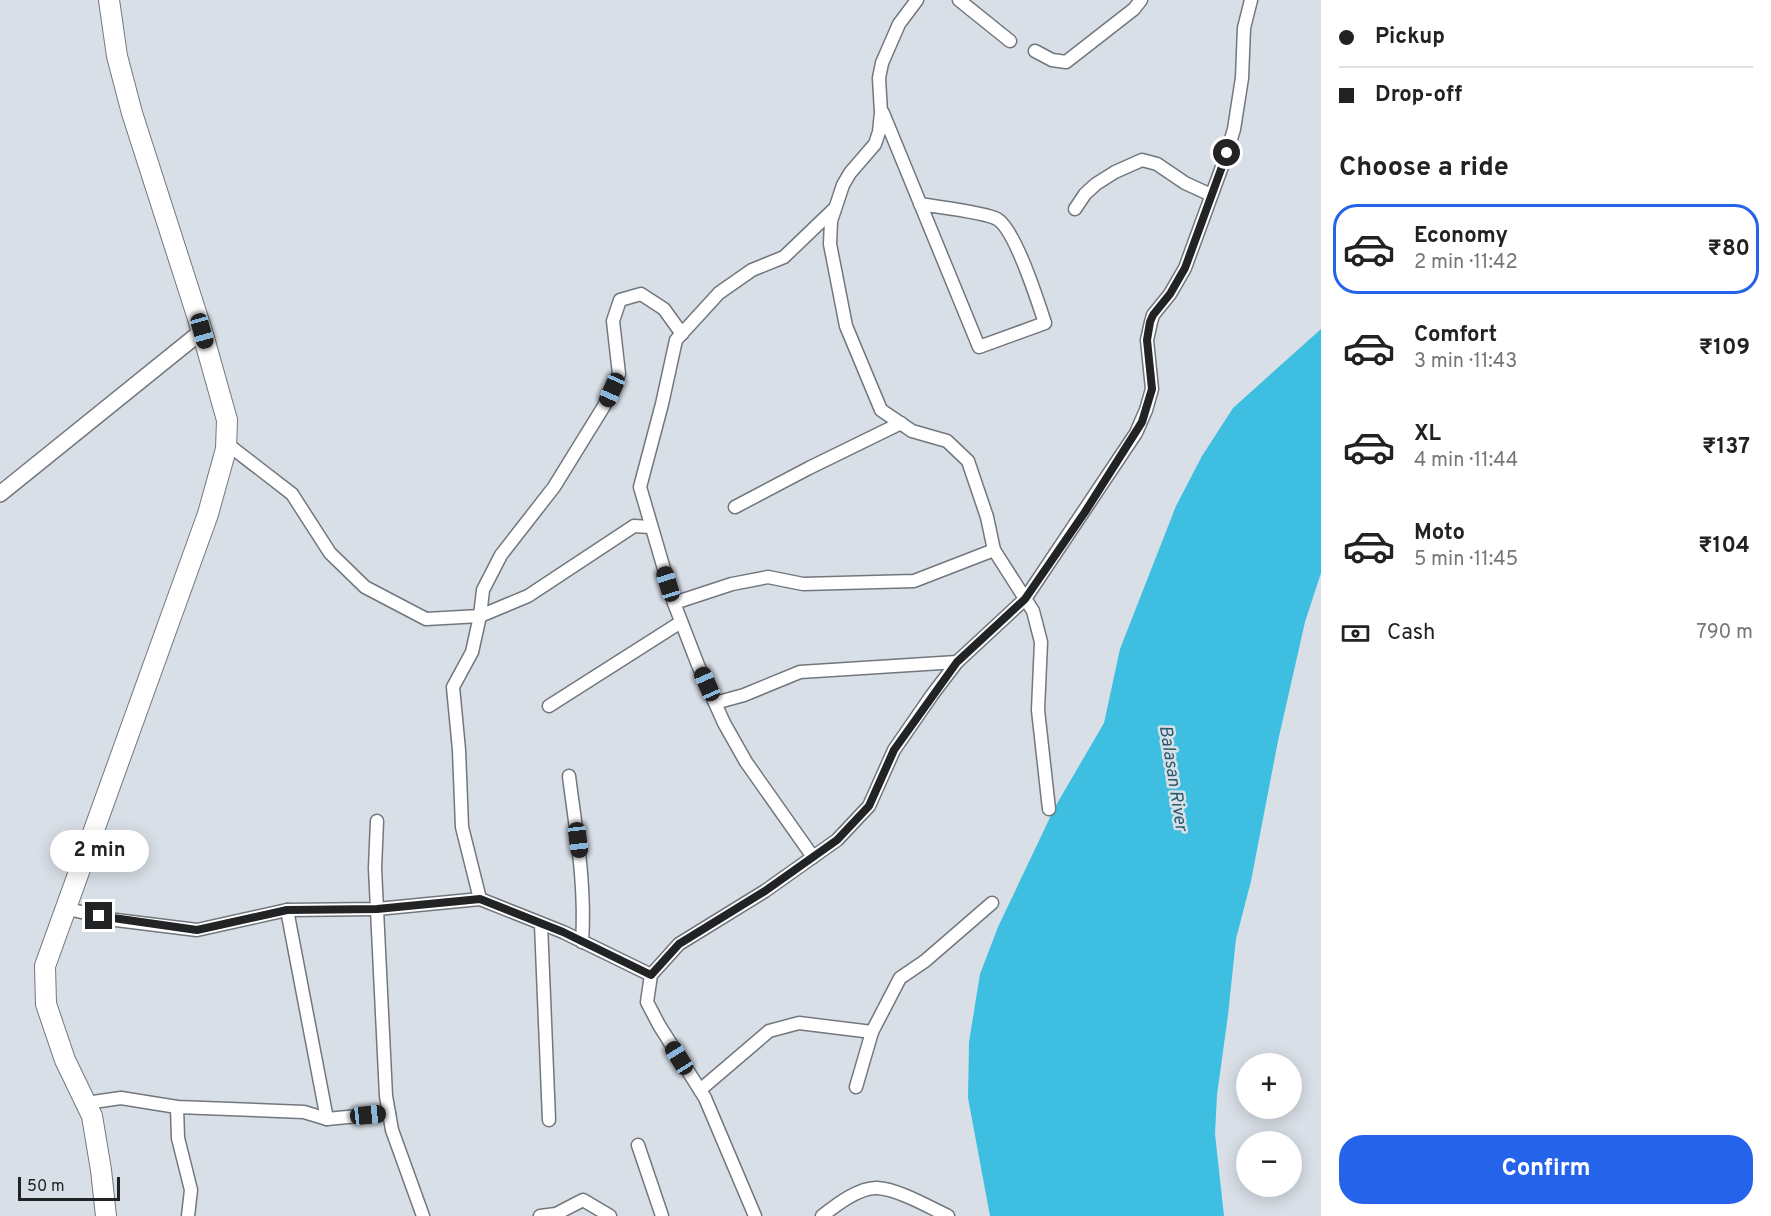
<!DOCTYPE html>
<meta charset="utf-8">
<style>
:root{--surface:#fff;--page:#f2f2f2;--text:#222;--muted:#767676;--line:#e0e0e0;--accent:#2563eb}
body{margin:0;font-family:Overpass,sans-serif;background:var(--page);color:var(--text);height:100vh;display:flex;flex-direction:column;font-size:22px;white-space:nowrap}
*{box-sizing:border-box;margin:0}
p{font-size:20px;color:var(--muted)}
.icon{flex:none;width:33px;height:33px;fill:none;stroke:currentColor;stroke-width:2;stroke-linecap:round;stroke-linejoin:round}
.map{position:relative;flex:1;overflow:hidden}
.sheet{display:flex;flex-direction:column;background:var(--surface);width:450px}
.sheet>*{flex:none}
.guide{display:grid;align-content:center;height:132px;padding:0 18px;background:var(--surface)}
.buttons{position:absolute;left:1236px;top:1053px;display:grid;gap:12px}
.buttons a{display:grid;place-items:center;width:66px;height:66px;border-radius:50%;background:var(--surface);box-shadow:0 3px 15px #0003;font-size:30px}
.scale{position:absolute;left:18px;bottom:15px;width:102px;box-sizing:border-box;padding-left:6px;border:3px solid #212325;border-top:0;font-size:16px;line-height:21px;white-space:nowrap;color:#212325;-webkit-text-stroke:4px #d9dfe7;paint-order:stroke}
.end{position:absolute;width:27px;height:27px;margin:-14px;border:8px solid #212325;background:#fff;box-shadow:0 0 0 3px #fff}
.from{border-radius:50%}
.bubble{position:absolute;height:42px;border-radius:21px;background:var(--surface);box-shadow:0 3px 15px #0003;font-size:20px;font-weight:700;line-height:42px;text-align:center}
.car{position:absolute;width:18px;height:36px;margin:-18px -9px;border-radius:8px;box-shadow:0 0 4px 2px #0007;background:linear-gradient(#222 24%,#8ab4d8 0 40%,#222 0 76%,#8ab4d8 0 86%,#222 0)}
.guide b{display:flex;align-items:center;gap:21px;height:57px;font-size:22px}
.guide b+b{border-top:2px solid var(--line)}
.guide i{width:15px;height:15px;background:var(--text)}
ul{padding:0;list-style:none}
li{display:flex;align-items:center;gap:18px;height:90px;margin:0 12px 9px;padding:0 6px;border:3px solid transparent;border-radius:24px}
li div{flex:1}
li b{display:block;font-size:22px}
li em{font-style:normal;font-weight:700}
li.current{border-color:var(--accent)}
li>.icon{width:54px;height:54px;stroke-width:1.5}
h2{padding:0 18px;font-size:27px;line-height:72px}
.pay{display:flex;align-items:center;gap:15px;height:66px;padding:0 18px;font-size:22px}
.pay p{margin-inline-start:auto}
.primary-button{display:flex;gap:12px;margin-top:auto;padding:12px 18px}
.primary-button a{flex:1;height:69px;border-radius:24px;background:var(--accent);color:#fff;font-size:24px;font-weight:700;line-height:69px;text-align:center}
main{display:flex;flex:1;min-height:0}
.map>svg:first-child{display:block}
</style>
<main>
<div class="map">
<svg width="1321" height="1216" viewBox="0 0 1321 1216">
<rect width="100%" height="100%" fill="#d9dfe7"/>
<path fill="#3ebfe1" d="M1321 329V573L1305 622 1278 741 1251 881 1236 939 1228 1015 1217 1095 1215 1134 1224 1216H990L968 1098 969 1042 980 974 998 927 1055 807 1104 723 1120 649 1176 506 1202 456 1233 408Z"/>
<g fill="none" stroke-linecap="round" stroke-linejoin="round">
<defs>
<g id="minor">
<path d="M917 0 899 24 882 63 879 78 881 113 879 132 875 144 850 173 843 185 831 221 830 244 846 326 881 410 912 431 947 441 968 461 987 517 994 550 1033 611 1041 642 1038 710 1049 809"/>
<path d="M959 0 1010 41"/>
<path d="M1035 51 1052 60 1066 62 1134 9 1141 0"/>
<path d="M883 113 979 347 1045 323C1038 302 1015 229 997 219 984 212 937 207 920 204"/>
<path d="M1075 209 1085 194 1096 184 1115 172 1142 160 1157 164 1185 183 1211 195"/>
<path d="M226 443 292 494 330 553 365 587 426 619 480 616 528 596 634 526 650 527"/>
<path d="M735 507 809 468 901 423"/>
<path d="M674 603 732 584 768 577 803 584 914 581 994 550"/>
<path d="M715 703 744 695 800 672 957 662"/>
<path d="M549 706 681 622"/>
<path d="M569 776C576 831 586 886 582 942"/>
<path d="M377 821 375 868 386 1096 392 1130 423 1216"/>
<path d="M813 857 746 762 724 723 698 665 674 603 640 487 662 404 676 340 719 293 752 270 784 257 833 210"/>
<path d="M480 899 462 827 459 750 453 687 472 652 480 616 483 590 501 555 554 487 604 406 619 374 613 321 620 300 641 294 664 309 682 334"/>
<path d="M64 908 116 920 197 930 287 910 377 909 480 899 563 932 651 975"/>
<path d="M287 910 327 1119"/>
<path d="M541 924 549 1120"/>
<path d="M856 1087 872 1032 900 978 925 961 992 903"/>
<path d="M700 1090 769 1031 799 1023 872 1032"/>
<path d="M86 1103 121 1098 177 1107 304 1112 327 1119 389 1113"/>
<path d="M177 1107 178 1138 191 1190 188 1216"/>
<path d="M638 1145 662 1216"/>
<path d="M540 1216 556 1214 583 1200 610 1216"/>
<path d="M755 1216 705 1098 659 1025 647 1002 651 975 679 944 765 891 837 840 869 806 894 750 932 695 957 662 1025 599 1136 433 1146 410 1152 389 1147 340 1151 322 1153 315 1170 294 1185 268 1227 153 1234 129 1242 78 1244 28 1251 0"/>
<path d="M822 1216C835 1206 859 1187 877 1188 898 1189 929 1207 948 1216"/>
</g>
<path id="tertiary" d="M0 494 202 331"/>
<path id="primary" d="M106 1216 101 1170 92 1116 65 1060 46 1004 45 966 208 514 226 449 227 420 202 331 132 113 117 56 109 0"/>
</defs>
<use href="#minor" stroke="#72777e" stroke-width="15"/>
<use href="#tertiary" stroke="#72777e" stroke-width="18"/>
<use href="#primary" stroke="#72777e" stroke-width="22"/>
<use href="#minor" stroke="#fff" stroke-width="12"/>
<use href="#tertiary" stroke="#fff" stroke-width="15"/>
<use href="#primary" stroke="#fff" stroke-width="20"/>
</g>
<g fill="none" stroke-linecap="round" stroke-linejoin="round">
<path stroke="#212325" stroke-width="8" d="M99 916 197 930 287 910 377 909 480 899 563 932 651 975 679 944 765 891 837 840 869 806 894 750 957 662 1025 599 1085 512 1142 422 1152 389 1147 340 1150 322 1153 315 1170 294 1185 268 1227 153"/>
</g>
<g text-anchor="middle" stroke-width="5" stroke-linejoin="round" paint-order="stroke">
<g font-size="18" font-style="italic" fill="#285b6b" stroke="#d9dfe7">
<text transform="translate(1174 778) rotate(81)" y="6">Balasan River</text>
</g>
</g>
</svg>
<div class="buttons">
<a>+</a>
<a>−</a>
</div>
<div class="scale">50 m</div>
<i class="end from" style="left:1227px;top:153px"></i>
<i class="end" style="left:99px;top:916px"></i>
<div class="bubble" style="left:50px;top:830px;width:99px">2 min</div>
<i class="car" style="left:202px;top:331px;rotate:164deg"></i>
<i class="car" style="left:612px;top:390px;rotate:204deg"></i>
<i class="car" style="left:668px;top:584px;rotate:343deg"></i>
<i class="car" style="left:707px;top:684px;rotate:336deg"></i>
<i class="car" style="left:578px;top:840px;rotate:173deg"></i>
<i class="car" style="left:679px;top:1058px;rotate:328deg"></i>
<i class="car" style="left:368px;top:1115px;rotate:84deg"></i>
</div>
<section class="sheet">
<div class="guide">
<b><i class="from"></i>Pickup</b>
<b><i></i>Drop-off</b>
</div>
<h2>Choose a ride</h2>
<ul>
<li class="current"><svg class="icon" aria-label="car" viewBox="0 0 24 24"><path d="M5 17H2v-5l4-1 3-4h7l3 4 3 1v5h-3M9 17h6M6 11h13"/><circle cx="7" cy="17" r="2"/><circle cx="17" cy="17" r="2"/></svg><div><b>Economy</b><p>2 min · 11:42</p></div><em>₹80</em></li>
<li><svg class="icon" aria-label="car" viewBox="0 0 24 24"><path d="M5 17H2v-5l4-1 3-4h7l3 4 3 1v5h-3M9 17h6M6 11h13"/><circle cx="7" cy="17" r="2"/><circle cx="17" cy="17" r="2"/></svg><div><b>Comfort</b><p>3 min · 11:43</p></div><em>₹109</em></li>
<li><svg class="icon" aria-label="car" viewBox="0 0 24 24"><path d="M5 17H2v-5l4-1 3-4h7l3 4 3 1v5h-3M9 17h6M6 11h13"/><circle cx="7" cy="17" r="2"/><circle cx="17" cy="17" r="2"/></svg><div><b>XL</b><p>4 min · 11:44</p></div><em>₹137</em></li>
<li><svg class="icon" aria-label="car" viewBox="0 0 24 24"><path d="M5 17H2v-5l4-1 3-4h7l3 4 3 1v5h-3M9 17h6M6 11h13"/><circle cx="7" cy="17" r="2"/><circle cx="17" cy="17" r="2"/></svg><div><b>Moto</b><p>5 min · 11:45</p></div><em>₹104</em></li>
</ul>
<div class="pay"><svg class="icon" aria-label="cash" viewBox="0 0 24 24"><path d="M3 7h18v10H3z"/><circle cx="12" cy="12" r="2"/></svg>Cash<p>790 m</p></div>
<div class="primary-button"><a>Confirm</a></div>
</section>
</main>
